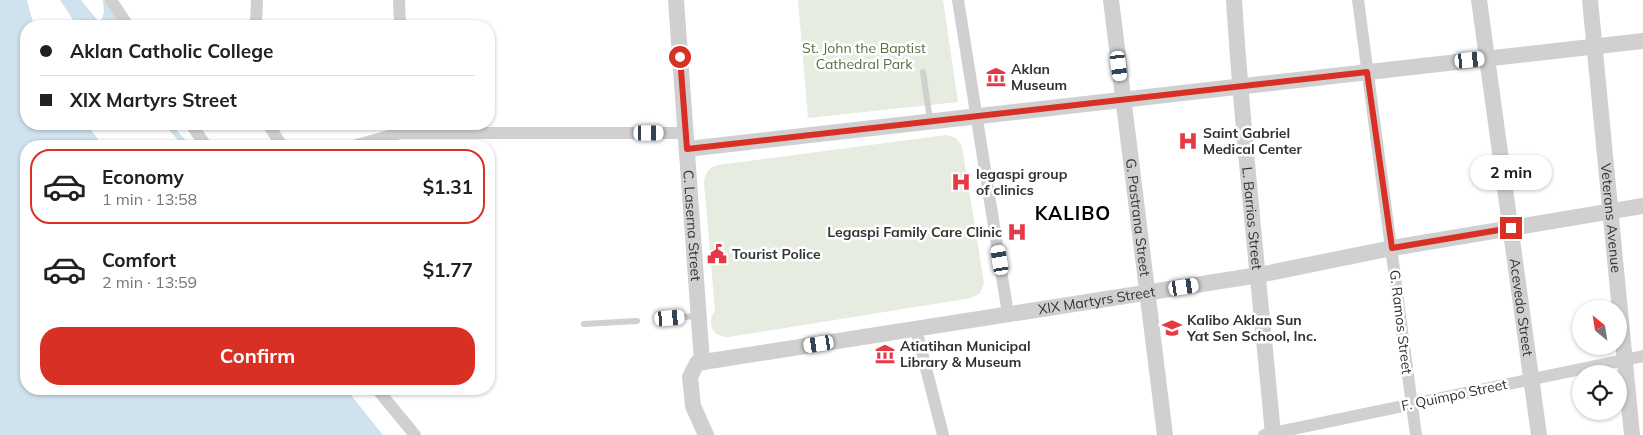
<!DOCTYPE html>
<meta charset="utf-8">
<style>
:root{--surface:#fff;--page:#f6f6f6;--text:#202124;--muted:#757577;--line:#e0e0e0;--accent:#d93025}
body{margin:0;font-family:Mulish,sans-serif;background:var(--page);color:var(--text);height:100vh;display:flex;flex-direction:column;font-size:19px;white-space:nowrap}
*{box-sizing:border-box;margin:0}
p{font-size:16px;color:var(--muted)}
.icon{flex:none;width:28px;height:28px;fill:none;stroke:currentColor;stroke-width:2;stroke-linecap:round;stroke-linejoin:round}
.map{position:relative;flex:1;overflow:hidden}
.drawer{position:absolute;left:20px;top:140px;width:475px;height:255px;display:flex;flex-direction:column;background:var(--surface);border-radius:20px;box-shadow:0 1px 4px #0004}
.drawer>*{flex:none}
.hud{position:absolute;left:20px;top:20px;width:475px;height:110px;border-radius:20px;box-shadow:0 1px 4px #0004;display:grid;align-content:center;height:110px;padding:0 20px;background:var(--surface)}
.needle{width:32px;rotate:330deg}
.buttons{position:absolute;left:1572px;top:300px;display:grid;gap:10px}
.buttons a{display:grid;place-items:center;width:55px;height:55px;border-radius:50%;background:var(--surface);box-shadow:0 1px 4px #0004;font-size:25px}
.end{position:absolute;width:22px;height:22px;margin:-11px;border:6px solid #d93025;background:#fff;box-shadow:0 0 0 2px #fff}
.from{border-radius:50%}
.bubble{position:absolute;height:35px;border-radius:18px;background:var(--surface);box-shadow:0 1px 4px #0004;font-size:16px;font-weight:700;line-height:35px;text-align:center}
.car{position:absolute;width:15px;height:30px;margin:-15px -8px;border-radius:6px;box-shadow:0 0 4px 1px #0007;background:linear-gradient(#fff 24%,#345 0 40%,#fff 0 76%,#345 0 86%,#fff 0)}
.hud b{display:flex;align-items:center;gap:18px;height:48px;font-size:19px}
.hud b+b{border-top:1px solid var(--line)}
.hud i{width:12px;height:12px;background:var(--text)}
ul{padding:9px 0 0;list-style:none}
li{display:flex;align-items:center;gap:15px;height:75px;margin:0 10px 8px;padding:0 10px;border:2px solid transparent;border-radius:20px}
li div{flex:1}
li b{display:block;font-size:19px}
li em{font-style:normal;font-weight:700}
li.selected{border-color:var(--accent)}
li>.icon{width:45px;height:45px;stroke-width:1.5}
.button{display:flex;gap:10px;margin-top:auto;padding:10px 20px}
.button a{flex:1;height:58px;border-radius:20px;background:var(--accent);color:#fff;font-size:20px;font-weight:700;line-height:58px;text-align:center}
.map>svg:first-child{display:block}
</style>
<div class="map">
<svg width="1643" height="435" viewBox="0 0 1643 435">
<rect width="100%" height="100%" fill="#fff"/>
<g fill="#e6ecdf">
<path d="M798 0H943L958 102 808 118Z"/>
<path d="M946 135 956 138 962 146 984 283 980 293 971 298 729 337C712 338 706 323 715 311L704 182C705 172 710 167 718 165Z"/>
</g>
<g fill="#cfe2ee">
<path d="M0 0H27L34 26H26V124H87L103 146H26V389H346L383 435H0Z"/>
<path d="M60 0H81L98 21 102 19 104 12 103 0H107L122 26H77Z"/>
<path d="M159 124H171L191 146H183L170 131Z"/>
</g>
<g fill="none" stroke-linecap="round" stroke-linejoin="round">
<g stroke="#d0d0d0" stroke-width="6">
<path d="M923 72 930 120"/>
<path d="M670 318 698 316"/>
<path d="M584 324 637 321"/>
</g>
<g stroke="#d0d0d0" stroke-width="12">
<path d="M111 0 128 26"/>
<path d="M399 0 400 26"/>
<path d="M958 0 1008 314"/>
<path d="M1358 0 1416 435"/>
<path d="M256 26 257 0"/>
<path d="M191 124 206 146"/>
<path d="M268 124 282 146"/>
<path d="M353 146 400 133H686"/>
<path d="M916 329 943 435"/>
<path d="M377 389 415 435"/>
<path d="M1264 435 1643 356"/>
</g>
<g stroke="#d0d0d0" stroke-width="16">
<path id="s1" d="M676 0 702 362"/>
<path id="s2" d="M1111 0 1165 435"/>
<path id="s3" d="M1234 0C1243 145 1260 290 1273 435"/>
<path id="s4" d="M1479 0 1539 435"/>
<path id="s5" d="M1590 0 1632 435"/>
<path d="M687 149 1643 41"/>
<path id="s6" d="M706 435 693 406 690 377 697 363 1259 275 1392 248 1643 206"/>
</g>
</g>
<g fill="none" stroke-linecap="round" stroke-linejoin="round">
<path stroke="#d93025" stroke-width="6" d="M680 57 687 149 1367 72 1392 248 1511 228"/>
</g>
<defs>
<symbol id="museum-bare" viewBox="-9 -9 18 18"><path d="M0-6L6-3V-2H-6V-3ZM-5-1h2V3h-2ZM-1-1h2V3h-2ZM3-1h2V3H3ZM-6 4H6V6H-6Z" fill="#e63946" stroke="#fff" stroke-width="2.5" paint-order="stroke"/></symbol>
<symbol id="hospital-bare" viewBox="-9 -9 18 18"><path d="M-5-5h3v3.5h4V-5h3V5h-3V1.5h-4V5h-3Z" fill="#e63946" stroke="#fff" stroke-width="2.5" paint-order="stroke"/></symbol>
<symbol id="civic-bare" viewBox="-9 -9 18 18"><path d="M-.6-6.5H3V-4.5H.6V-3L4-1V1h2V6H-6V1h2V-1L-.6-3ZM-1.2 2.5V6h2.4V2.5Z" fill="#e63946" stroke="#fff" stroke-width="2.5" paint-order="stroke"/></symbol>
<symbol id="school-bare" viewBox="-9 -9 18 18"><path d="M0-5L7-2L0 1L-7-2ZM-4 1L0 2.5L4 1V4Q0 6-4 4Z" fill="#e63946" stroke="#fff" stroke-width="2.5" paint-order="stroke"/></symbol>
</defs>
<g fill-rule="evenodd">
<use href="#museum-bare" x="982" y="63" width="28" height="28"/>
<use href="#hospital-bare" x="1174" y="127" width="28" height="28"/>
<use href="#hospital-bare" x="947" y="168" width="28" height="28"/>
<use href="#hospital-bare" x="1003" y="218" width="28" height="28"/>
<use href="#civic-bare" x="703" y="240" width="28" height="28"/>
<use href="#school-bare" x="1158" y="314" width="28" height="28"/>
<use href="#museum-bare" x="871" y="340" width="28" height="28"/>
</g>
<g text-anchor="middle" stroke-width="5" stroke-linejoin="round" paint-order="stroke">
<g font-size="14" fill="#56703f" stroke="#fff">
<text x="864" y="53">St. John the Baptist<tspan x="864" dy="16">Cathedral Park</tspan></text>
</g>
<g font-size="14" font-weight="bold" fill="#333" stroke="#fff" text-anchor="start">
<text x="1011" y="74">Aklan<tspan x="1011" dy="16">Museum</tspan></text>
<text x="1203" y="138">Saint Gabriel<tspan x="1203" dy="16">Medical Center</tspan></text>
<text x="976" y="179">legaspi group<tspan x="976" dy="16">of clinics</tspan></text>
<text x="1002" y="237" text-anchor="end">Legaspi Family Care Clinic</text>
<text x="732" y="259">Tourist Police</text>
<text x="1187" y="325">Kalibo Aklan Sun<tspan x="1187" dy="16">Yat Sen School, Inc.</tspan></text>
<text x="900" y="351">Atiatihan Municipal<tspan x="900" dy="16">Library &amp; Museum</tspan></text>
</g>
<g font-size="14" fill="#333" stroke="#fff">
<text dy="5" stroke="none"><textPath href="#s2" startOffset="219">G. Pastrana Street</textPath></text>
<text dy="5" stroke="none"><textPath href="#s3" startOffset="219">L. Barrios Street</textPath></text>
<text dy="5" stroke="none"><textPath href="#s5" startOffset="219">Veterans Avenue</textPath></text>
<text dy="5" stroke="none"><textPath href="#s1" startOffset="226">C. Laserna Street</textPath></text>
<text dy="5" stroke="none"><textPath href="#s6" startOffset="481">XIX Martyrs Street</textPath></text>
<text dy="5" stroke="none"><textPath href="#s4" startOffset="310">Acevedo Street</textPath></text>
<text transform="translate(1401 322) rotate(83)" y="5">G. Ramos Street</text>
<text transform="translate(1454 395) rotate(-12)" y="5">F. Quimpo Street</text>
</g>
<g font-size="19" font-weight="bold" letter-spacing="1" fill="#000" stroke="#fff">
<text x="1073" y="220">KALIBO</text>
</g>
</g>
</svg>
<div class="buttons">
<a><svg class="needle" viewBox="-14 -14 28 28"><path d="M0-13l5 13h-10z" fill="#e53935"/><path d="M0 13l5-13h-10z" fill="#757577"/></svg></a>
<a><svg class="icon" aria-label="locate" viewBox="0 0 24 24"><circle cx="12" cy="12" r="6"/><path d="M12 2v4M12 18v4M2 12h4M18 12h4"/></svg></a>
</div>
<i class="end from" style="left:680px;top:57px"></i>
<i class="end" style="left:1511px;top:228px"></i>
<div class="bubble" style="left:1470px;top:155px;width:82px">2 min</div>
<i class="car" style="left:1470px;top:60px;rotate:84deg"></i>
<i class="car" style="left:1119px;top:66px;rotate:173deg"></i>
<i class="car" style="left:649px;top:133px;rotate:90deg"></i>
<i class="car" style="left:1000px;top:260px;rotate:351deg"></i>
<i class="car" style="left:1184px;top:287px;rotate:81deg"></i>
<i class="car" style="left:670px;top:318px;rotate:85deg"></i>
<i class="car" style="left:819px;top:344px;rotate:261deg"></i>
<div class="hud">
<b><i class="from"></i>Aklan Catholic College</b>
<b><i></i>XIX Martyrs Street</b>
</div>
<section class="drawer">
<ul>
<li class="selected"><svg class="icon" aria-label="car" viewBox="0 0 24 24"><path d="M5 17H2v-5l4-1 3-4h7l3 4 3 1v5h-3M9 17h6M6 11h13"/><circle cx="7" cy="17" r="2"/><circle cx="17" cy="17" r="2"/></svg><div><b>Economy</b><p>1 min · 13:58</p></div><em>$1.31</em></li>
<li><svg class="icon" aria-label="car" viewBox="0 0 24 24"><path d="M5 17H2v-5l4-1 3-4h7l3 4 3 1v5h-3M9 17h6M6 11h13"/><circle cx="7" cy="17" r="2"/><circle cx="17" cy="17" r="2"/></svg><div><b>Comfort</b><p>2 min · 13:59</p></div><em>$1.77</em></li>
</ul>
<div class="button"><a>Confirm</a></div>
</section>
</div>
